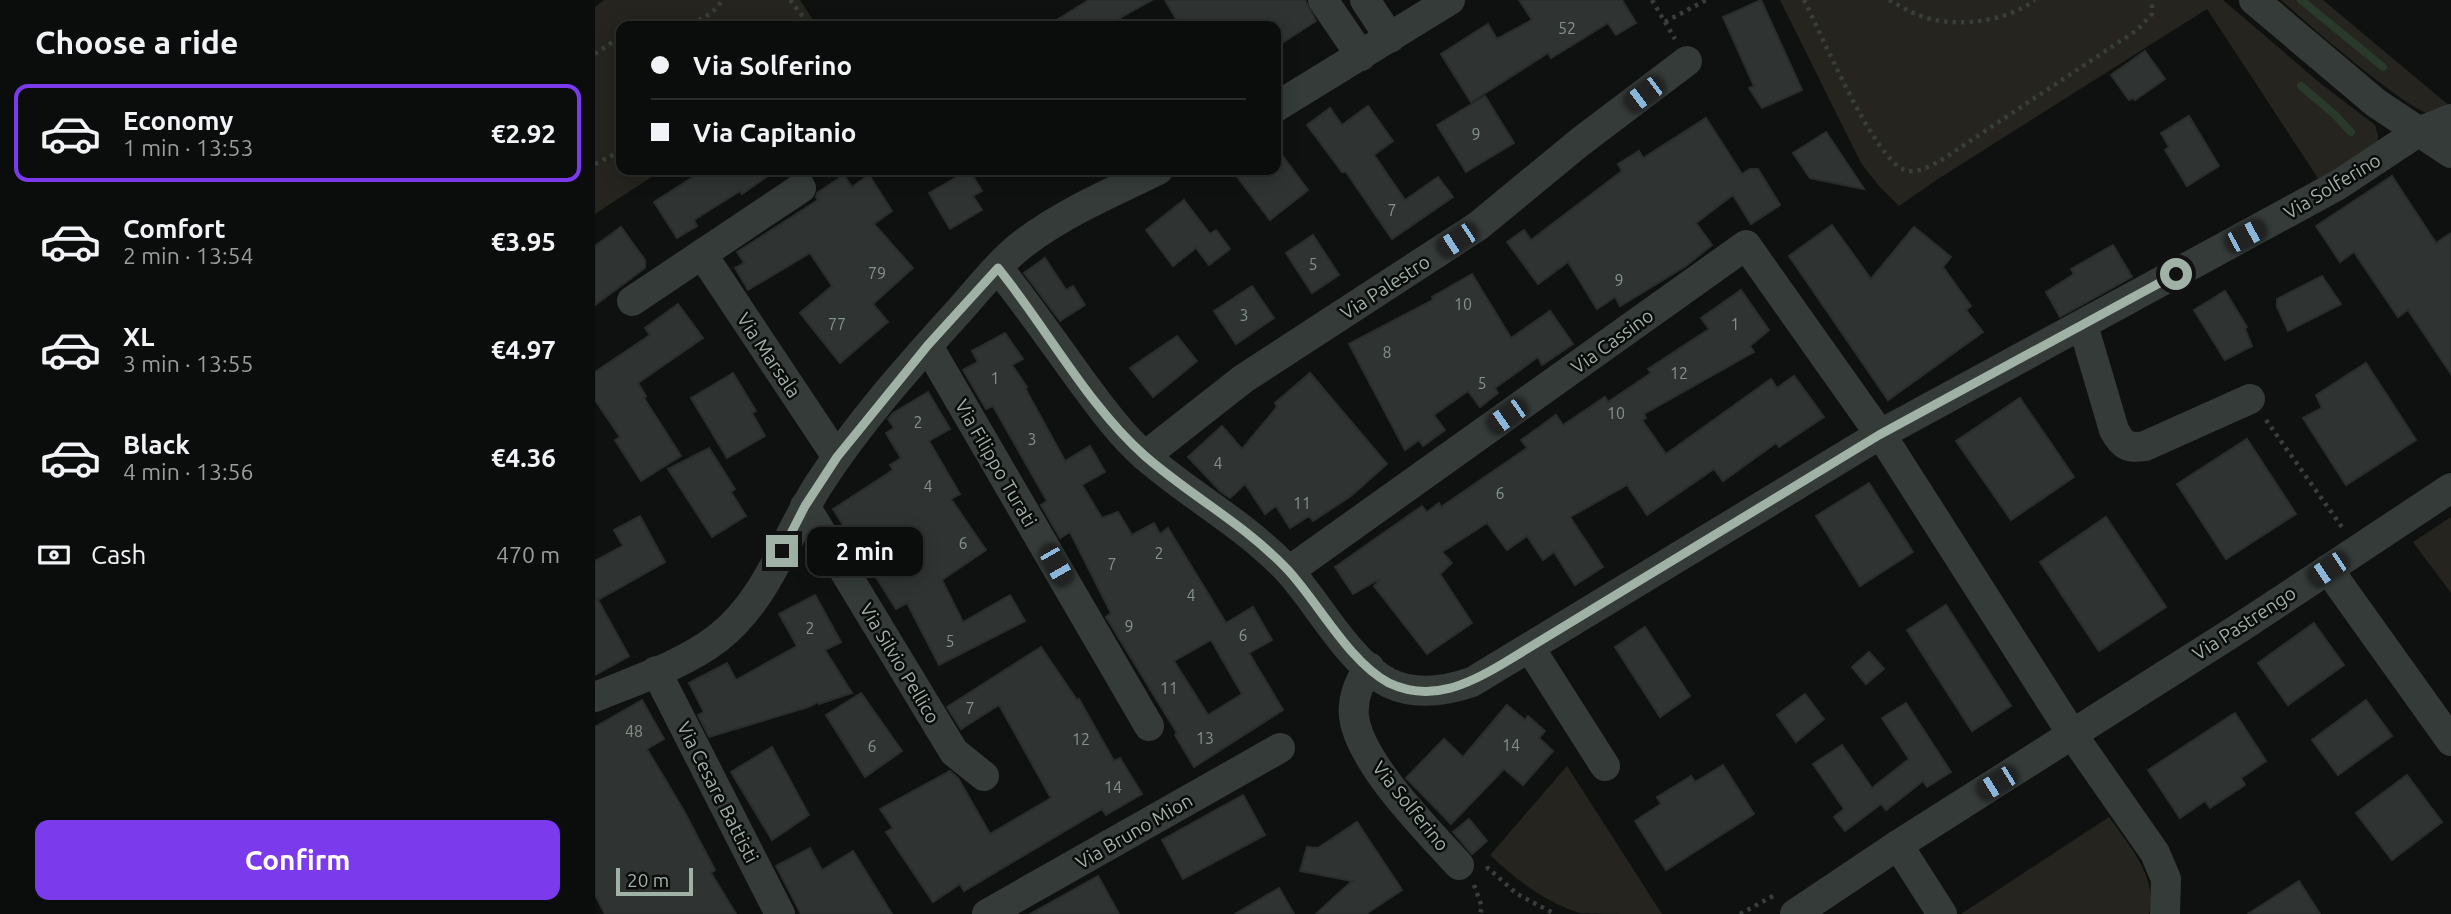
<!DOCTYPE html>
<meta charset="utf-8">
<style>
:root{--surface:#0b0d0c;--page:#141615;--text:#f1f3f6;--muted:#9a9c9d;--line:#2b2d2d;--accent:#7c3aed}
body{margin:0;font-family:Ubuntu,sans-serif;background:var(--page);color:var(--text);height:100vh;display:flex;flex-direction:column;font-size:26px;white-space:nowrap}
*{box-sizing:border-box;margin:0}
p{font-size:23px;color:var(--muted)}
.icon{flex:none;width:38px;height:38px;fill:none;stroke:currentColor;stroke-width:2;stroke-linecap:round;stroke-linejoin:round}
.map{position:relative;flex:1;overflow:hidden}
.side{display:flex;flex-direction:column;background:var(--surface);width:595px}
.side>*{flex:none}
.top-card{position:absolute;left:21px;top:21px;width:665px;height:154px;border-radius:14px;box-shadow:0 4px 18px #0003,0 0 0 2px var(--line);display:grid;align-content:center;height:154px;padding:0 35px;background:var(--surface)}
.scale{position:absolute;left:21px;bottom:18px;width:77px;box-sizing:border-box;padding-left:7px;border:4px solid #a0b2a6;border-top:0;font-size:19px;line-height:24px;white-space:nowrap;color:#a0b2a6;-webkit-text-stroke:5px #0a0b0b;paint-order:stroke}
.end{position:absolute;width:32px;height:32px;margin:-16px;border:9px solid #a0b2a6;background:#111;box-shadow:0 0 0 4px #111}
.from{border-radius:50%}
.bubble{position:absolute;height:49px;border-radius:14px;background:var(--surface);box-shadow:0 4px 18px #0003,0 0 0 2px var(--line);font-size:23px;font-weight:600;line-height:49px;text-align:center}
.car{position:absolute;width:21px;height:42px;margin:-21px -10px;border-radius:9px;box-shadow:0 0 5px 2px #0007;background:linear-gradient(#222 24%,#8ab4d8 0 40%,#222 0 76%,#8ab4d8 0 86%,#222 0)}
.top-card b{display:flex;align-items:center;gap:24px;height:66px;font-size:26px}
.top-card b+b{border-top:2px solid var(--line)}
.top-card i{width:18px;height:18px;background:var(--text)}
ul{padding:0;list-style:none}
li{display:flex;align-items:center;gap:21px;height:98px;margin:0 14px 10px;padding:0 21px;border:4px solid transparent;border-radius:14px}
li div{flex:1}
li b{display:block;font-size:26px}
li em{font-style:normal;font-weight:600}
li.current{border-color:var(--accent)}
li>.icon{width:63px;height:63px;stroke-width:1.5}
h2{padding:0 35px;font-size:32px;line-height:84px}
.pay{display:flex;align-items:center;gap:18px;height:77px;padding:0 35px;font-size:26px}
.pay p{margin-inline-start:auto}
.button{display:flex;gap:14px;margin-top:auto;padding:14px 35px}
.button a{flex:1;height:80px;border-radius:14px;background:var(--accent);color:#fff;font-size:28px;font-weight:600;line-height:80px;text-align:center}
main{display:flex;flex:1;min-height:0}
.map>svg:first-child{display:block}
</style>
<main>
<section class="side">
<h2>Choose a ride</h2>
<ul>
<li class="current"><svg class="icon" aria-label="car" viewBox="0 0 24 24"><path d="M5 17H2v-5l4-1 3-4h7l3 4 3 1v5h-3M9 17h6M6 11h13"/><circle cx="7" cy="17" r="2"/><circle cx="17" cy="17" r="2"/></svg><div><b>Economy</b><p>1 min · 13:53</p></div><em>€2.92</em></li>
<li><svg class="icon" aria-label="car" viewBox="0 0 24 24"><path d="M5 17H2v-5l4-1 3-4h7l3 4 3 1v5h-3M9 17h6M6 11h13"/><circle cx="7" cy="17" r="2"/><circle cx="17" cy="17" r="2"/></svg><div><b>Comfort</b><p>2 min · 13:54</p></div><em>€3.95</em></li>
<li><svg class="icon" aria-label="car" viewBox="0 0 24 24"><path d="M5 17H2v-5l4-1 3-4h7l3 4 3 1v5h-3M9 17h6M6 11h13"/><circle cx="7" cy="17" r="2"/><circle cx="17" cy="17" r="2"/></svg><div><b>XL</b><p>3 min · 13:55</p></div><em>€4.97</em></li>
<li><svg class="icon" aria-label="car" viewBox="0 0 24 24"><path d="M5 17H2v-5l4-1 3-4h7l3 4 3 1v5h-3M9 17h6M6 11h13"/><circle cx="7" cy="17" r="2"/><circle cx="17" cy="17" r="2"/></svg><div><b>Black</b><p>4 min · 13:56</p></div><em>€4.36</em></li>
</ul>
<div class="pay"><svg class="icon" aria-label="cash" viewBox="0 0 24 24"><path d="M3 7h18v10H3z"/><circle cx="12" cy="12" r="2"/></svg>Cash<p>470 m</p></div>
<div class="button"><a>Confirm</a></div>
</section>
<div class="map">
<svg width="1856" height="914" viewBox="0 0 1856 914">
<rect width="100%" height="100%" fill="#0f1110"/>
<g fill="#25241e">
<path d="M9 0H205L222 26H26V170H67L0 214V7Z"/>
<path d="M1185 0H1628L1725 83 1780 125 1783 135V145L1728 186 1612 9 1343 179 1304 206 1284 186 1266 163Z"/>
<path d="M1686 0H1728L1856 107C1850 109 1842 114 1836 114 1815 113 1707 19 1686 0Z"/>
<path d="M1856 517V593L1818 542Z"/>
<path d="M972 766 1067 914C1047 914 1003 914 985 913 951 903 920 879 895 855Z"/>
<path d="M1514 817C1534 846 1563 876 1554 914H1366Z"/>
</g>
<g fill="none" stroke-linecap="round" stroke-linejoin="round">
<g stroke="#29392a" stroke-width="8">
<path d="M1706 0 1788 67"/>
<path d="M1706 86 1739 114 1756 132"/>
</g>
</g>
<g fill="#2f3331" stroke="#292d2b" stroke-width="2" fill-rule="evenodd">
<path d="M494 0H557L525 18 530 26H452Z"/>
<path d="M570 0H710L721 21 681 47V26H585Z"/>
<path d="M924 0H1027L1041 23 1021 35 1013 23 956 58 953 53 876 102 846 54 893 24 902 39 937 20Z"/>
<path d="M1166 0 1207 90 1167 108 1154 88 1159 86 1128 17Z"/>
<path d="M1550 51 1570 79 1540 100 1538 98 1534 100 1516 75Z"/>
<path d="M890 96 919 143 871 172 842 125Z"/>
<path d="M773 106 798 141 779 155 810 200 843 177 858 197 797 239 751 172H747L712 125 735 108 747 125Z"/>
<path d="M1594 116 1624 166 1592 186 1570 150 1574 147 1566 133Z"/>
<path d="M1111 118 1147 174 1155 169H1163L1185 205 1156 224 1138 195 1101 223 1117 245 1091 266 1025 306 1020 297 1002 309 973 262 943 284 912 242 929 230 936 240 1027 171 1023 164 1044 151 1048 158Z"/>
<path d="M1231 132 1269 189 1215 178 1198 153Z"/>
<path d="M681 147 713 190 675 220 637 170H681Z"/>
<path d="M109 170H181L147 194 145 191 99 220 102 226 82 238 59 202Z"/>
<path d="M374 170 387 191 378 196 387 210 355 229 334 193Z"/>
<path d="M249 175 257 187 274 175 297 211 279 224 318 268 278 304 293 322 245 363 205 313 237 286 215 253 153 290 140 268 149 263 142 252 223 200 221 197 222 193Z"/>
<path d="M1797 176 1841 243 1856 233V374L1813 310 1803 317 1759 252 1745 262 1721 226Z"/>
<path d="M589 200 615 234 621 230 635 249 614 265 601 248 578 266 551 230Z"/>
<path d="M1237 225 1276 279 1319 227 1356 257 1348 267 1376 306 1371 310 1388 332 1293 400 1194 256Z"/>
<path d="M26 227 50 260V268L0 305V246Z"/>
<path d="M718 235 744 275 717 293 691 253Z"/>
<path d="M1518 245 1537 277 1465 317 1451 292 1479 274 1476 269Z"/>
<path d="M450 258 471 290 478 286 490 305 465 321 429 273Z"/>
<path d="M877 274 916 338 955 311 978 344 947 365 943 357 900 388 903 393 885 407 873 391 839 415 850 430 828 446 824 440 810 450 754 344 838 300 837 297Z"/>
<path d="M1727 276 1746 304 1693 331 1682 307V299Z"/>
<path d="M657 286 679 318 641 344 619 311Z"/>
<path d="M1146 290 1174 330 1155 346 1159 352 1049 414 1051 418 1047 420 1071 454 1176 379 1182 388 1199 376 1229 417 1184 447 1181 443 1128 481 1119 469 1052 515 1032 485 975 517 1008 567 980 585 959 552 948 560 932 536 912 550 892 523 847 552 857 563 845 574 877 623 832 654 779 586 786 578 758 594 740 567 827 506 832 512 844 503 846 507 932 448 926 440 961 415 968 425 1010 397 1013 402 1056 373 1053 369 1114 329 1106 318Z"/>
<path d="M1630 291 1652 327 1650 329 1657 346 1630 360 1599 310Z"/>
<path d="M83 304 108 338 43 383 51 396 49 398 86 456 46 481 20 440 25 437 0 400V372L55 335 50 328Z"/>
<path d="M410 333 428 359 417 365 432 387 430 388 470 461 495 446 510 472 487 485 507 518 523 512 537 535 559 523 565 534 573 528 631 623 658 607 677 640 654 653 688 710 599 767 580 735 582 733 511 617 516 613 475 532 465 538 446 505 452 501 398 406 391 409 368 370 383 362 377 351ZM616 640 647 694 613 715 579 661Z"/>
<path d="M582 336 602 361 558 397 535 368Z"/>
<path d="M1771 363 1821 440 1751 485 1708 418 1727 408 1721 395Z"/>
<path d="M138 373 161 411 157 413 170 436 132 458 96 398Z"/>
<path d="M715 373 792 464 756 496 718 521 714 516 695 528 681 506 670 514 650 484 635 498 625 491 593 457 627 426 647 449 682 407 680 403Z"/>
<path d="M333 392 355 429 334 441 365 494 356 499 391 550 347 580 368 622 415 595 430 621 344 665 312 603 301 609 238 509 298 470 295 465 306 458 291 433 299 428 293 419 298 413Z"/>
<path d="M1425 398 1479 477 1416 520 1361 441Z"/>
<path d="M1652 439 1701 514 1631 559 1582 484Z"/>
<path d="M114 448 140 489 136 492 151 516 117 537 73 469Z"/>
<path d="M1274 483 1318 552 1265 586 1221 516Z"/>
<path d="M45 516 70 562 3 600 34 656 0 675V561L28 546 19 530Z"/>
<path d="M1511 517 1571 607 1504 651 1445 562Z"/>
<path d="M220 595 246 642 230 650 257 693 224 704 223 702 213 707 114 737 103 715 109 712 94 683 132 663 141 680 202 646 184 614Z"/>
<path d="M1351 605 1416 706 1377 731 1312 630Z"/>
<path d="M1719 623 1749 665 1693 705 1663 663Z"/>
<path d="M1050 627 1095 696 1065 717 1020 647Z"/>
<path d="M446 647 482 700 484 699 519 761 525 758 547 794 511 815 507 809 369 891 365 884 338 902 291 832 298 828 285 809 355 771 363 778 395 834 456 798 404 705 366 729 352 707Z"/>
<path d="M1274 652 1289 669 1271 684 1257 667Z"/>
<path d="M266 693 307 751 270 777 231 715Z"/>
<path d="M1210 694 1229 719 1201 742 1182 715Z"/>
<path d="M47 700 69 739 52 749 89 811 120 870 116 873 141 914H10L0 895V727Z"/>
<path d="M1771 700 1797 736 1743 775 1717 740Z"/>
<path d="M1311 703 1356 772 1332 787 1328 781 1291 810 1286 804 1250 831 1239 817 1249 809 1218 764 1247 745 1277 788 1314 759 1287 718Z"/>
<path d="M912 705 930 720 933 716 950 731 944 738 958 751 928 785 909 769 856 824 811 778 849 739 868 757Z"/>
<path d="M1640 713 1671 761 1646 778 1650 785 1615 808 1610 801 1585 818 1553 770Z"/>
<path d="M177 747 214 815 177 840 136 772Z"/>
<path d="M1128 765 1159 814 1071 870 1040 821 1066 804 1062 797 1096 776 1100 782Z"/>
<path d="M1812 775 1847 822 1797 860 1761 813Z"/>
<path d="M648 795 670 835 588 879 567 840Z"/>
<path d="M874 819 892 841 877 854 858 832Z"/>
<path d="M762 822 807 890 771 914H721L757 881 705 871 712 847 723 848Z"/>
<path d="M215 848 227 870 258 851 297 914H206L181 866Z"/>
<path d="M503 876 524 914H435Z"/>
<path d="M1704 881 1725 914H1653Z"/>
<path d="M684 888 699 914H640Z"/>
</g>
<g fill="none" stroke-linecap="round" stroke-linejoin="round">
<g stroke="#383e3b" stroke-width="4.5" stroke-dasharray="3.5 5" stroke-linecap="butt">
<path d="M195 0 215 26"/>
<path d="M1057 0 1080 39"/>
<path d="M1209 0C1225 31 1279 160 1310 170 1322 174 1335 166 1345 161L1542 30 1557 14V4L1554 0"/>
<path d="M1294 0C1309 8 1323 17 1340 20 1373 26 1413 20 1440 0"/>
<path d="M1070 22 1111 0"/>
<path d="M53 26C81 24 110 28 127 0"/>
<path d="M0 54 26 36"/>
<path d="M0 164 26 151"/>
<path d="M1671 420 1749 530"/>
<path d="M891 869 893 868 922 894 960 914"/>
<path d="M879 885 887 907 885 914"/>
<path d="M1145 914 1178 896"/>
</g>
<g stroke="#343b38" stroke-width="30">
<path d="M728 0 766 56"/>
<path d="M770 0 795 38"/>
<path d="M1659 0 1781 103 1856 153"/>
<path d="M681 107 855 0"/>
<path d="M107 254 242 457"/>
<path d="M403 268C432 304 458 342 485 379 505 406 525 434 550 456 597 497 648 523 692 569 723 602 754 663 794 683 821 696 851 691 877 682L1284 435 1743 185 1823 132 1856 119"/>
<path d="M37 301 206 188"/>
<path d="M1488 325 1519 430C1527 445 1533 449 1550 446L1655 399"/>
<path d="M333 346 554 726"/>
<path d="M550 456 648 379 883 226 985 142 1092 61"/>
<path d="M210 506 359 752 389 776"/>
<path d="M1733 569 1856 741"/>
<path d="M694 571 1151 245 1294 447 1477 734 1560 853 1571 879 1570 914"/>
<path d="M935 648 1010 766"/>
<path d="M774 667C764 682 757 699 759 717 765 763 833 831 864 865"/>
<path d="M61 671 185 914"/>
<path d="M0 697C41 680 88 665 123 638 173 599 191 535 224 484 264 422 314 366 363 312 384 289 404 262 429 243 470 212 518 192 563 170"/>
<path d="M1303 845 1347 914"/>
<path d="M392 914 685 748"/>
<path d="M1200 914 1303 845 1646 627 1856 488"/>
</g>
</g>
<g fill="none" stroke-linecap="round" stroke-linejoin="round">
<path stroke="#a0b2a6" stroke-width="9" d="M187 551 210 506 242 457 333 345 403 268C451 327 493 406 550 456 597 497 648 523 692 569 723 602 754 662 794 683 836 703 874 684 909 663L1284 435 1581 274"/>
</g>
<g text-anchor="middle" stroke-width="5" stroke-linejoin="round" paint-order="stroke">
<g font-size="16" fill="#849289">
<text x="972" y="34">52</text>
<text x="881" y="140">9</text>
<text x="797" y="216">7</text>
<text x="718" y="270">5</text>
<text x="282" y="279">79</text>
<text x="1024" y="286">9</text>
<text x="868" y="310">10</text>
<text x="649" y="321">3</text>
<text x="242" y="330">77</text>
<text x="1140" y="330">1</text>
<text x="792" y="358">8</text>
<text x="1084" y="379">12</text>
<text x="400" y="384">1</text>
<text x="887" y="389">5</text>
<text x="1021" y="419">10</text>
<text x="323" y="428">2</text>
<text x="437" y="445">3</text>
<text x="623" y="469">4</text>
<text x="333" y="492">4</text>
<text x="905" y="499">6</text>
<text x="707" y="509">11</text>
<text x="368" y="549">6</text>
<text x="564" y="559">2</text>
<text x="517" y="570">7</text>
<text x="596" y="601">4</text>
<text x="534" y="632">9</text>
<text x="215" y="634">2</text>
<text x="648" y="641">6</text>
<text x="355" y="647">5</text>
<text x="574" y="694">11</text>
<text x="375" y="714">7</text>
<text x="39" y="737">48</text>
<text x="610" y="744">13</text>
<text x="486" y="745">12</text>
<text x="916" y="751">14</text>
<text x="277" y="752">6</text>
<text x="518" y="793">14</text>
</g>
<g font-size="19" fill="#a0b2a6" stroke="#0a0b0b">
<text transform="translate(1737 186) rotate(-31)" y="7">Via Solferino</text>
<text transform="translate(790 287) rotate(-33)" y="7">Via Palestro</text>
<text transform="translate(1017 341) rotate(-36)" y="7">Via Cassino</text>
<text transform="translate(174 355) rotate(56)" y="7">Via Marsala</text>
<text transform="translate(401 463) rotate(60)" y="7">Via Filippo Turati</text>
<text transform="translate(1649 623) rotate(-33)" y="7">Via Pastrengo</text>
<text transform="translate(305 663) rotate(59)" y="7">Via Silvio Pellico</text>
<text transform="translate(123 792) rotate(63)" y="7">Via Cesare Battisti</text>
<text transform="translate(816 806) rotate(51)" y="7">Via Solferino</text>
<text transform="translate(539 831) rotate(-30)" y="7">Via Bruno Mion</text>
</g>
</g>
</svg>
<div class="scale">20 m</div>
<i class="end from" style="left:1581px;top:274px"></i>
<i class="end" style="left:187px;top:551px"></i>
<div class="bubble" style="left:212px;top:527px;width:116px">2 min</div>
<i class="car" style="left:1049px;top:94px;rotate:233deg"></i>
<i class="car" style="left:1650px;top:236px;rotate:62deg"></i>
<i class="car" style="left:862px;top:240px;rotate:237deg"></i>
<i class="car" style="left:912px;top:416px;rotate:235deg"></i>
<i class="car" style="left:461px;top:565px;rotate:150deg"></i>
<i class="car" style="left:1733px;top:569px;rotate:236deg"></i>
<i class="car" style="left:1402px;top:783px;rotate:238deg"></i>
<div class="top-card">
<b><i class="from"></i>Via Solferino</b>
<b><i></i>Via Capitanio</b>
</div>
</div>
</main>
